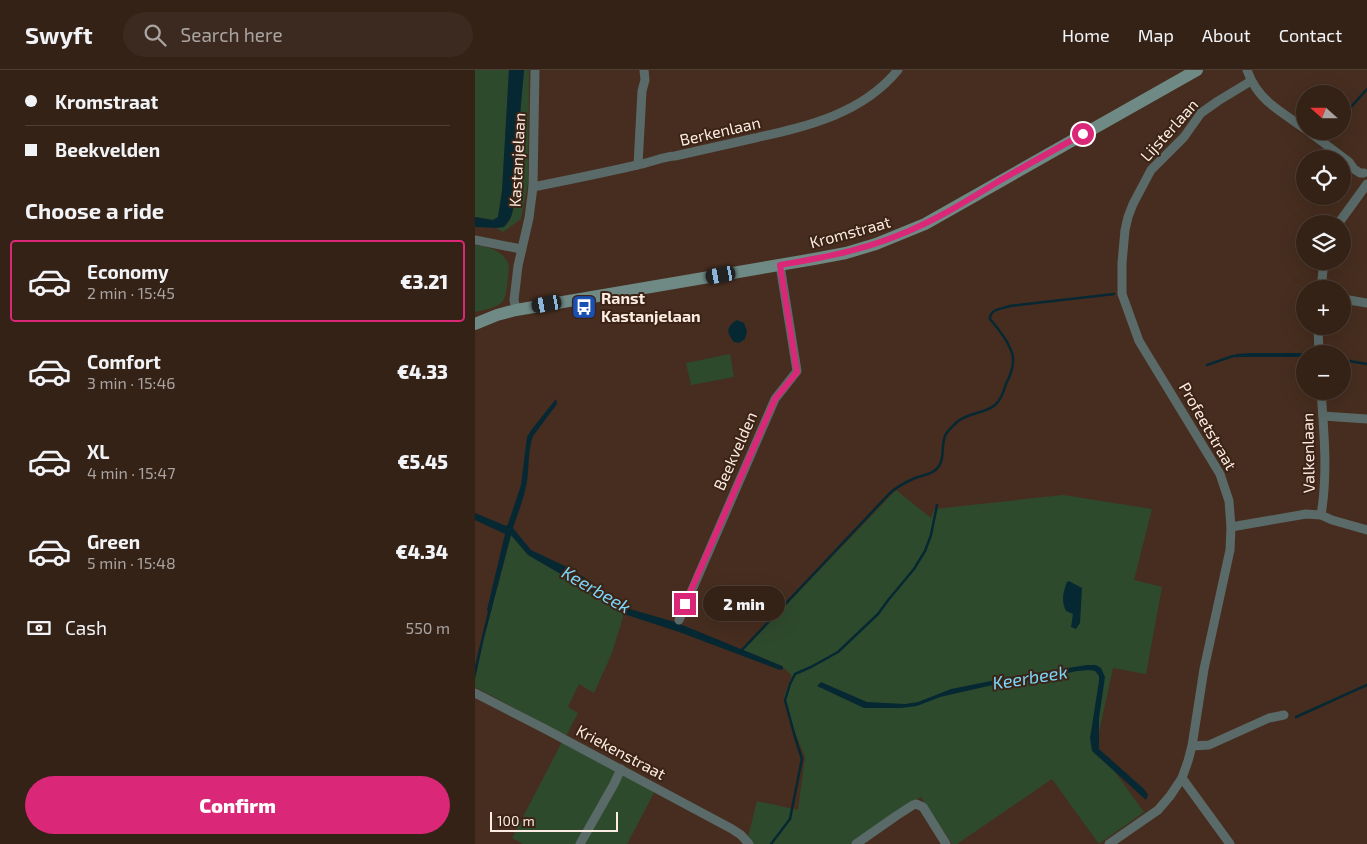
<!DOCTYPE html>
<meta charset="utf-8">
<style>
:root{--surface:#342217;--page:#3c2a20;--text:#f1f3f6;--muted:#a9a4a1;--line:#4e3f36;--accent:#db2777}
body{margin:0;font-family:"Exo 2",sans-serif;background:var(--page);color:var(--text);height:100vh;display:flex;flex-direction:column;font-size:19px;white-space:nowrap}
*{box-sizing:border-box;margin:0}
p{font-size:16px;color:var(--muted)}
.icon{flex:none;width:28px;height:28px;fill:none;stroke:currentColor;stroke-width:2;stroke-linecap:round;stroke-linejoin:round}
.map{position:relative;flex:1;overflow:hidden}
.drawer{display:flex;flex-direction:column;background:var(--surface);width:475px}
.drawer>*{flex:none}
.top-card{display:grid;align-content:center;height:110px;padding:0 25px;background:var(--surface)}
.needle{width:32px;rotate:291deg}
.fabs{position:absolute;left:821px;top:15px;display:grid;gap:10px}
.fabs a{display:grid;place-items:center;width:55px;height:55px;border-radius:50%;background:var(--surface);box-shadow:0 5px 20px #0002,0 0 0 1px var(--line);font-size:25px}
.scale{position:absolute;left:15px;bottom:12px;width:128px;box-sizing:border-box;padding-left:5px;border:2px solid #fdece3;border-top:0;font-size:14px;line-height:18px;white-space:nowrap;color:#fdece3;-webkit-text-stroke:4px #3b2315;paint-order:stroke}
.end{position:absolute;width:22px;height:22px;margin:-11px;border:6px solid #db2777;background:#fff;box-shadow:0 0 0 2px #fff}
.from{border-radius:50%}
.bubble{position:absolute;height:35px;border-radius:18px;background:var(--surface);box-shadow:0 5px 20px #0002,0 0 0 1px var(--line);font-size:16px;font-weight:800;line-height:35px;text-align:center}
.car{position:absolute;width:15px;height:30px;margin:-15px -8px;border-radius:6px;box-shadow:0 0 4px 1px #0007;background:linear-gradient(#222 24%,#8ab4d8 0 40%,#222 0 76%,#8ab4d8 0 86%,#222 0)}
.top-card b{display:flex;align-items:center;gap:18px;height:48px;font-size:19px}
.top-card b+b{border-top:1px solid var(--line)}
.top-card i{width:12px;height:12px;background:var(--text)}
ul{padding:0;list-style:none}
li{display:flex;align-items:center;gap:15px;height:82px;margin:0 10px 8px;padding:0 15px;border:2px solid transparent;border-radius:5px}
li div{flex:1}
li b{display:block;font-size:19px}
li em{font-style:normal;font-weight:800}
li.current{border-color:var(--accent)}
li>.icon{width:45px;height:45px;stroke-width:1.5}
h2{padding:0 25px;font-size:22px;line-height:60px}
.pay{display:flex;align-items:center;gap:12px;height:55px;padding:0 25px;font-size:19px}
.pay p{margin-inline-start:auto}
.action{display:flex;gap:10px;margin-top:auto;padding:10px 25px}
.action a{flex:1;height:58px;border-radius:30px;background:var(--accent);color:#fff;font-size:20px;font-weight:800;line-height:58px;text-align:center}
header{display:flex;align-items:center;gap:30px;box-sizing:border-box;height:70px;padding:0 25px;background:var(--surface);border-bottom:1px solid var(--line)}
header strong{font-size:24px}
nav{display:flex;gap:28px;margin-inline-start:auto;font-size:18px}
.search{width:350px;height:45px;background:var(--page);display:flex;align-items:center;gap:12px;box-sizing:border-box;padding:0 18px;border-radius:28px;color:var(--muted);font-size:19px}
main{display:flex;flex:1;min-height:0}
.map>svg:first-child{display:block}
</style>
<header>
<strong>Swyft</strong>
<div class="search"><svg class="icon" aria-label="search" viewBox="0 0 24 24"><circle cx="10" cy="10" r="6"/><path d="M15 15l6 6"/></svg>Search here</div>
<nav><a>Home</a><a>Map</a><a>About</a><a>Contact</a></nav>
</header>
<main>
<section class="drawer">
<div class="top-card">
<b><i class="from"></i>Kromstraat</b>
<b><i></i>Beekvelden</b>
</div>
<h2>Choose a ride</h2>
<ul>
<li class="current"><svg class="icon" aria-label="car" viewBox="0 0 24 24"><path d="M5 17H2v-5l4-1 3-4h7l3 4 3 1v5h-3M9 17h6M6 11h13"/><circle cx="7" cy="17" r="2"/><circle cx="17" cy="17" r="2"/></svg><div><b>Economy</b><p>2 min · 15:45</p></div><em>€3.21</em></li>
<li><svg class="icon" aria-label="car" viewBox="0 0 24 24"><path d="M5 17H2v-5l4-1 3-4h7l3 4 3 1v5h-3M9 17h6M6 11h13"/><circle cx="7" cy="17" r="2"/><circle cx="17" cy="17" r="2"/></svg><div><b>Comfort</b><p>3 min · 15:46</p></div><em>€4.33</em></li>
<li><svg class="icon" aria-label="car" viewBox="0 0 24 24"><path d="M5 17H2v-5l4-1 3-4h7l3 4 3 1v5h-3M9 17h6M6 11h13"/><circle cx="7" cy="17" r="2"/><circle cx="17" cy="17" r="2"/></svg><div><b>XL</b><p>4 min · 15:47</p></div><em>€5.45</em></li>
<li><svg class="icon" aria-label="car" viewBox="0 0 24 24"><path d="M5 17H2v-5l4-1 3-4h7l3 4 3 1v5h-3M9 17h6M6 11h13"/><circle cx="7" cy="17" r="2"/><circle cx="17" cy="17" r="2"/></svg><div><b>Green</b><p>5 min · 15:48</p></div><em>€4.34</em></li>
</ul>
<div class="pay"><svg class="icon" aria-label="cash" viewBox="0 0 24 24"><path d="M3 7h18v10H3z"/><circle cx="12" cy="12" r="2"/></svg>Cash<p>550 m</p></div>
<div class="action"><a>Confirm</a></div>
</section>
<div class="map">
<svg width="892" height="774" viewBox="0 0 892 774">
<rect width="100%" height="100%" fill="#462d1f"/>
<g fill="#2e4a2d">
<path d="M0 0H34L27 121 23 147 18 150 0 147Z"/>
<path d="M49 0H54L53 114 46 149 28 162 21 158C27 157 31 157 34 151 42 137 40 110 41 93 43 62 46 31 49 0Z"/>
<path d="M0 175C15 178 27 179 34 195 33 203 33 228 26 233 20 238 8 240 0 242Z"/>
<path d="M255 284 259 307 216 315 211 293Z"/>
<path d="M421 420 456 448 459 439 588 425 677 439 659 510 687 517 671 604 638 598 621 676 669 742 624 774 577 709 482 774H477L446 727 376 774H278L273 767 282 731 323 740 330 687 319 660 309 626 317 606 307 596 268 580Z"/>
<path d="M36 465 53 485 122 525 149 544 137 583 119 623 104 614 93 637 103 643 91 666 0 617V608L9 568Z"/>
<path d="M87 672 180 721 152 774H48L37 768Z"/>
</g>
<g fill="#062833">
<path d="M34 0H49L41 92 39 134 37 144 35 149 29 157 21 158 1 157H0V147L18 150 23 147 27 121Z"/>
<path d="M262 250 269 253 272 261 270 269 264 273 259 272C251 262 251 257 262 250Z"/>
<path d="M777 283H835V284H830V287H761V284Z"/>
<path d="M81 329 82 334 58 366C53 379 54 398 52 412 49 428 43 443 38 458L56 480 94 498 115 511 149 536 158 540 200 552 307 596 308 597V599L305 600 204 562 149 544 122 525 53 485 36 465 9 568 0 609V596L13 541 12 540 30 464 0 450V443L29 455 31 456 33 454 46 415 52 367 57 359Z"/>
<path d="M594 511 607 518 605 553 601 559 596 557 598 544 591 541C586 531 588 522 592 512Z"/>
<path d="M612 595H621L626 598 630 607 624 648V679L669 719 673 725 671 730 617 681 615 668 624 611V606L620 601 614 600 602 601 560 610 540 611 518 615 465 627 442 636 426 638H389L342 616 346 612 392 632 430 634 443 632 476 619 536 607Z"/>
</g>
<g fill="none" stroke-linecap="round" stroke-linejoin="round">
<g stroke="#062833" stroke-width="2.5">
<path d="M876 37 892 19"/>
<path d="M868 290 892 294"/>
<path d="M732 295 758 286H764"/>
<path d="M266 581 414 424C421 417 431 412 440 408 448 405 459 404 464 396 470 387 466 376 470 366 472 361 478 356 482 352 493 342 510 344 520 335 526 330 529 321 531 314 535 306 539 297 538 288 537 276 523 258 515 249 515 239 526 239 535 236L639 224"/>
<path d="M821 647 892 615"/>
<path d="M296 774 315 749 327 689 320 667 310 630 315 614 320 604 336 597 363 582 403 544 414 529 439 499 450 481 456 465 462 435"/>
</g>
<g stroke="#5a6a68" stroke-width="9">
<path d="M772 0C774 6 777 12 781 18 792 35 814 47 830 59"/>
<path d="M833 61 874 92 879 99 885 103H889"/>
<path d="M163 95 167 21 170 10 169 0"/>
<path d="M58 117C93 110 128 103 162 95 174 93 190 86 200 86 227 80 253 74 280 68 333 56 387 44 423 0"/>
<path d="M863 154 892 114"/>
<path d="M0 170 46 179"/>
<path d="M846 219 849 191"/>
<path d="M868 229 892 233"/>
<path d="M41 240 39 230 43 196 54 148 58 117 60 0"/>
<path d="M843 256 844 284"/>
<path d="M848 346 892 349"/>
<path d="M846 445C853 404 849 362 846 321"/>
<path d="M756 457 831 444 846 445 857 450 892 460"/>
<path d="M204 550 300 329 322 301 305 195"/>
<path d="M0 623 72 660 257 759 266 765 274 774"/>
<path d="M717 676 734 675 794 648 809 645"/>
<path d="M707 708 755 774"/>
<path d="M105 774 139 714 146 699"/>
<path d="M381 774 421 746 438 735 441 734 448 737 471 774"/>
<path d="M634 774 683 740 695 726 707 708 713 691 717 676 729 599 755 480 756 457 754 431 745 404 664 271 647 224V193L650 160 653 147 658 134 676 100 709 67 726 43 743 31 776 11"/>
</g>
<path stroke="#6f8984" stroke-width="12" d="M0 254 22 245 41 240 339 189 371 183 401 174 450 154 722 0"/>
</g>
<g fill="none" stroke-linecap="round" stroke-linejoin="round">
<path stroke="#db2777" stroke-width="6" d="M210 534 300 329 322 302 305 195C346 188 385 181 424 165 458 152 490 132 521 113 550 96 579 80 608 64"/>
</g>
<defs>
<symbol id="bus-square" viewBox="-11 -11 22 22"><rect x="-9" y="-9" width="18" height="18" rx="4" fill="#1a4fb4" stroke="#3b2315"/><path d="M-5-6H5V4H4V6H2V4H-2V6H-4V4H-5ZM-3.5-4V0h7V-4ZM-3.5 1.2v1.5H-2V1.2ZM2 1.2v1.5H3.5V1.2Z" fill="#fff"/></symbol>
</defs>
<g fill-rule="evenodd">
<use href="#bus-square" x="95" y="223" width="28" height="28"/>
</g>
<g text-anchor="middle" stroke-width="4" stroke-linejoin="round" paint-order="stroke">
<g font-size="16" fill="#fdece3" stroke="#3b2315">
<text transform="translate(694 60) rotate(-48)" y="6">Lijsterlaan</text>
<text transform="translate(245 61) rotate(-13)" y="6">Berkenlaan</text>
<text transform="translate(42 90) rotate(-87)" y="6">Kastanjelaan</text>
<text transform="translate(375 162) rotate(-15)" y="6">Kromstraat</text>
<text transform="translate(733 356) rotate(60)" y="6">Profeetstraat</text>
<text transform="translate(260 381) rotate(-66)" y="6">Beekvelden</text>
<text transform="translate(833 383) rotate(-91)" y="6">Valkenlaan</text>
<text transform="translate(146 682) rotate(28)" y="6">Kriekenstraat</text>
</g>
<g font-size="16" font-weight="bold" fill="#fdece3" stroke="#3b2315" text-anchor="start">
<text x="126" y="234">Ranst<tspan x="126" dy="18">Kastanjelaan</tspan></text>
</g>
<g font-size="18" font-style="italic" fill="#7ad7fb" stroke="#3b2315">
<text transform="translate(121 520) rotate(30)" y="6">Keerbeek</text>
<text transform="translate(555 608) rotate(-9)" y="6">Keerbeek</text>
</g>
</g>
</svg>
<div class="fabs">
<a><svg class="needle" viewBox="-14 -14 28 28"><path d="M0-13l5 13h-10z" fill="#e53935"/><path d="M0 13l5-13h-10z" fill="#a9a4a1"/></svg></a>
<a><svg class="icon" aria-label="locate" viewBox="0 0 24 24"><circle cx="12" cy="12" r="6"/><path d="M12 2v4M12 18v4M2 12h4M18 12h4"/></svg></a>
<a><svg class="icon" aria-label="layers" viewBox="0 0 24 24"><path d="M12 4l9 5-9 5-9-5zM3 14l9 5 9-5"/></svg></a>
<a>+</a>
<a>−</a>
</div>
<div class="scale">100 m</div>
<i class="end from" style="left:608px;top:64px"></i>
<i class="end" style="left:210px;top:534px"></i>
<div class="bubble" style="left:228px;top:516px;width:82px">2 min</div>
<i class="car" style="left:246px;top:205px;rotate:260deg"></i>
<i class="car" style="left:72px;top:234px;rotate:260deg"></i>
</div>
</main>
